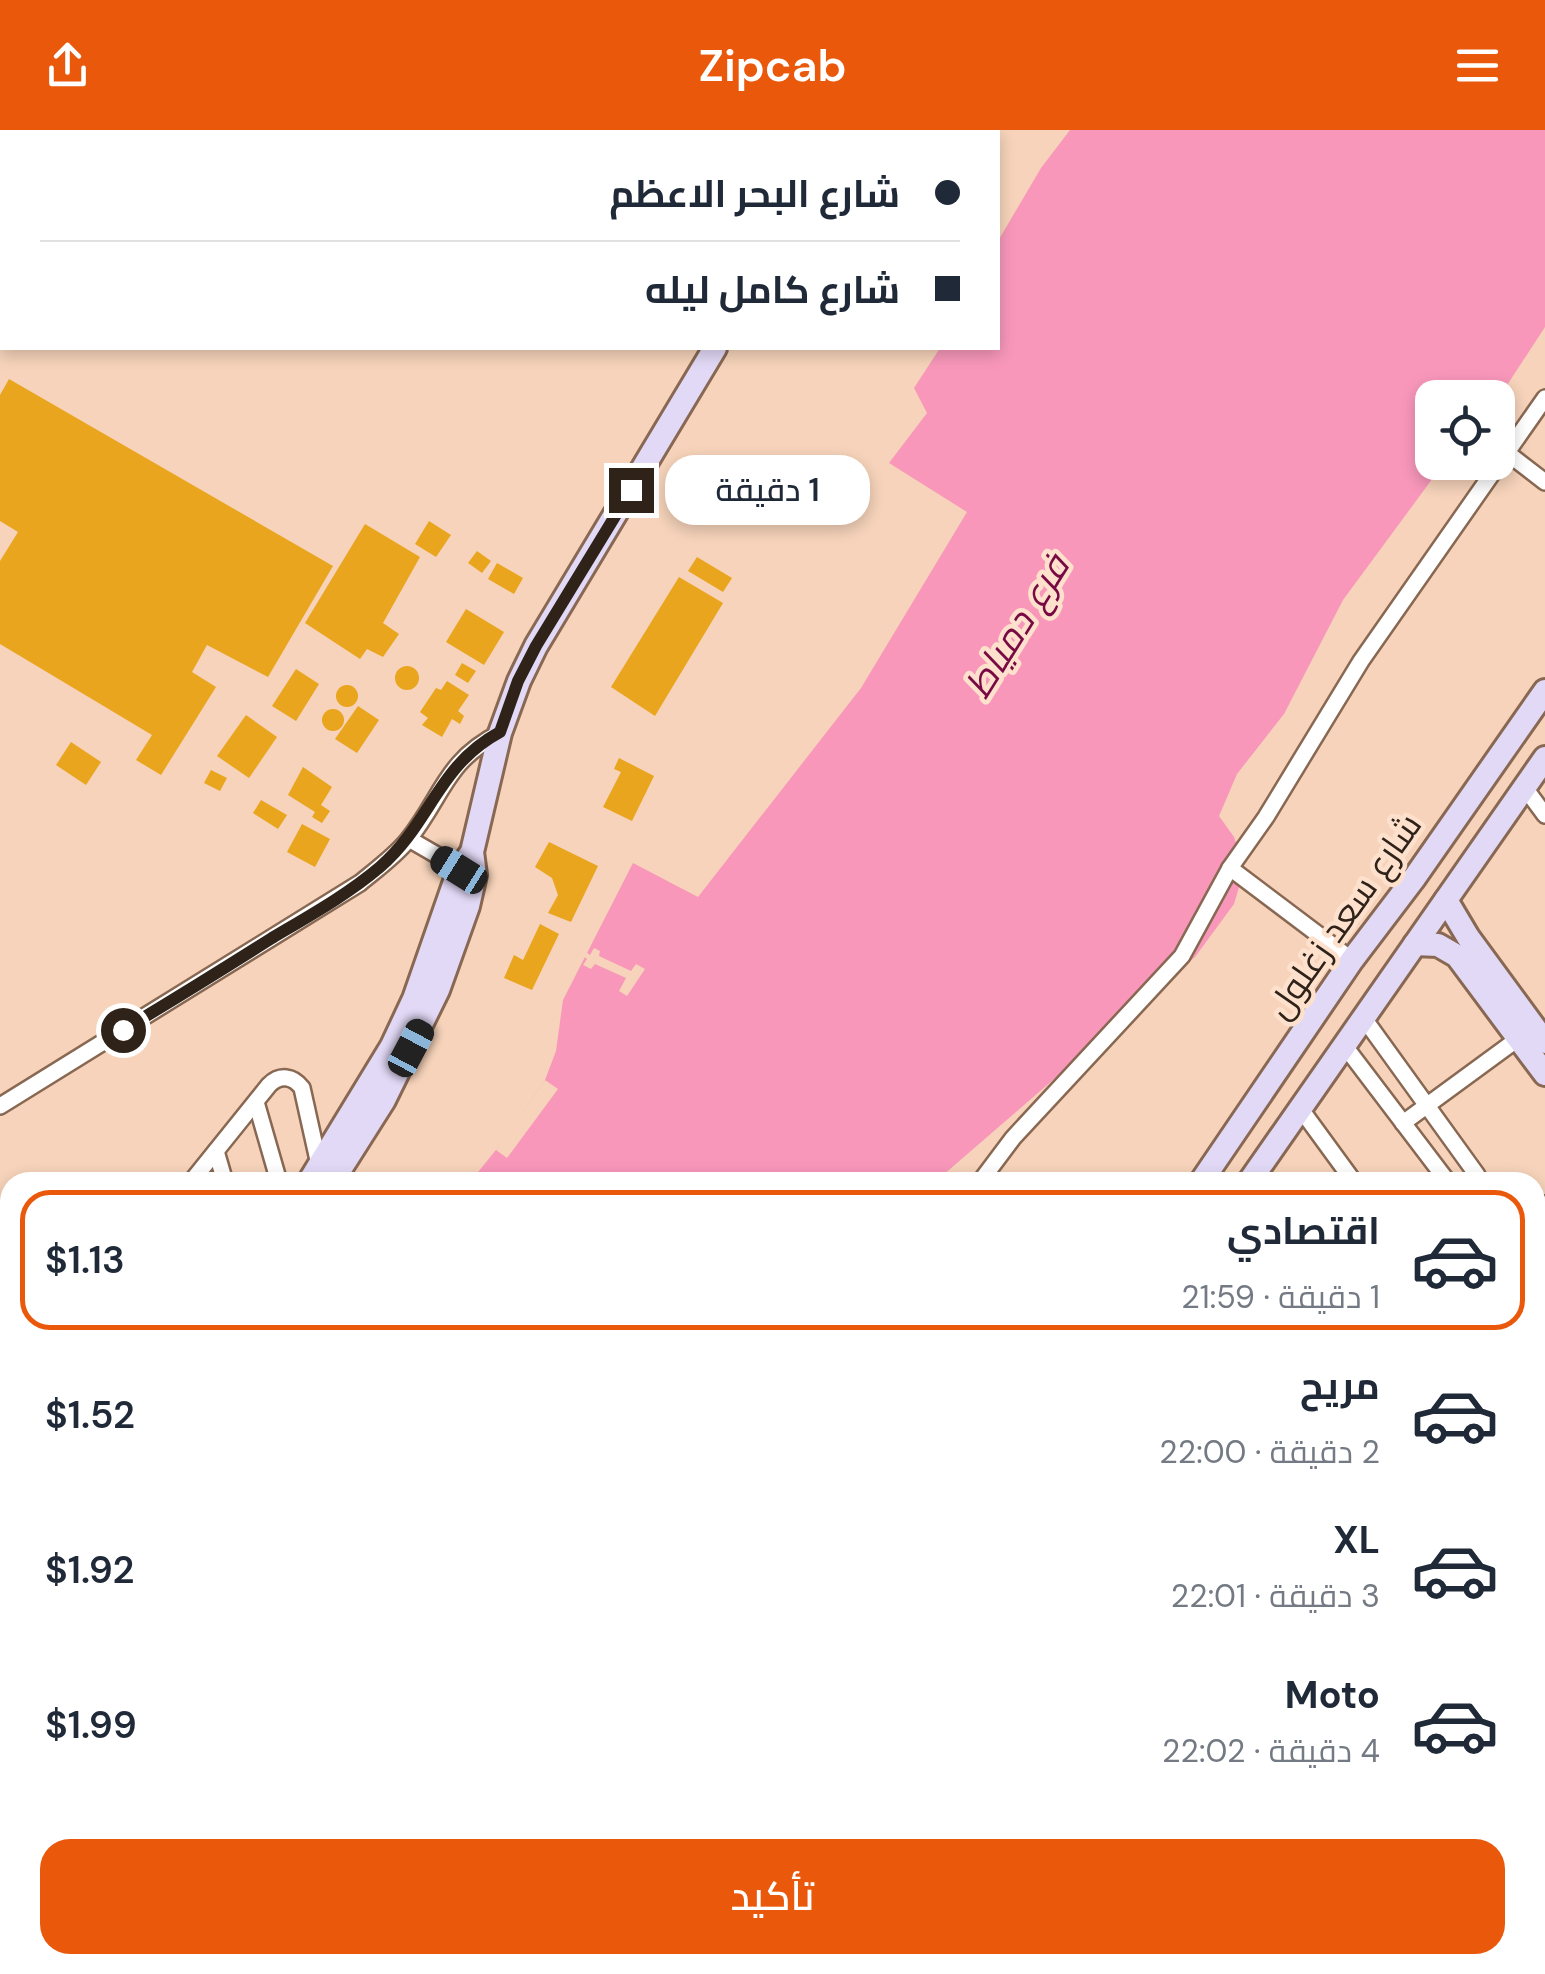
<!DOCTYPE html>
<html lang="ar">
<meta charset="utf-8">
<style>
:root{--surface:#fff;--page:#f2f2f3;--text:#1f2937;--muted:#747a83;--line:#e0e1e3;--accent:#ea580c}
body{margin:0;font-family:"DM Sans",Cairo,sans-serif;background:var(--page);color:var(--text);direction:rtl;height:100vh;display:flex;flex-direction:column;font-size:38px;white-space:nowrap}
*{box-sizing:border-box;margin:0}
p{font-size:32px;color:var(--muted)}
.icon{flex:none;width:55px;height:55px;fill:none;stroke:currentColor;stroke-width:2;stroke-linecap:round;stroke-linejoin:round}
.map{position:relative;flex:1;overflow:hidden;direction:ltr}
.drawer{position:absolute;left:0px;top:1042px;width:1545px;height:802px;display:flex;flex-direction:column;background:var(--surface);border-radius:30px 30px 0 0;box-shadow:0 5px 15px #0003;direction:rtl}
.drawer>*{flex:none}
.guide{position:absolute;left:0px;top:0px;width:1000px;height:220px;box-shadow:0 5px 15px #0003;direction:rtl;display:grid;align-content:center;height:220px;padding:0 40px;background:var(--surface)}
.buttons{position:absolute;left:1415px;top:250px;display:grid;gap:20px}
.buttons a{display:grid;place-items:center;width:100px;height:100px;border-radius:20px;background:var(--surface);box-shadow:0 5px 15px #0003;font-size:50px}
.end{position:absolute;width:45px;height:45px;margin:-22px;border:12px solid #2f2219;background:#fff;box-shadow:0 0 0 5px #fff}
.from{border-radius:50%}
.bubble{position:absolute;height:70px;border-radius:30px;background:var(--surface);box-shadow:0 5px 15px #0003;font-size:32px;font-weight:600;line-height:70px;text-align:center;direction:rtl}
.car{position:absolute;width:30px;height:60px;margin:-30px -15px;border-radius:12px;box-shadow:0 0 8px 2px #0007;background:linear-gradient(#222 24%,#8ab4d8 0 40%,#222 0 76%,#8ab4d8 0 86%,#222 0)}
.guide b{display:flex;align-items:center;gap:35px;height:95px;font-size:38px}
.guide b+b{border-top:2px solid var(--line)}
.guide i{width:25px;height:25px;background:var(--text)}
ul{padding:18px 0 0;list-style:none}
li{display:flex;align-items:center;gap:30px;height:140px;margin:0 20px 15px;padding:0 20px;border:5px solid transparent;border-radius:30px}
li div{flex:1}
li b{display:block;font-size:38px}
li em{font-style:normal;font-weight:600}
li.current{border-color:var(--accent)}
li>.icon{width:90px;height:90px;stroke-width:1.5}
.action{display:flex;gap:20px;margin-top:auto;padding:20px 40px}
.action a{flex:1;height:115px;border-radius:30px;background:var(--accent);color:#fff;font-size:40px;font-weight:600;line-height:115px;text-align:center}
header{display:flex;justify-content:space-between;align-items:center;height:130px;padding:0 40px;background:var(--accent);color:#fff;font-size:45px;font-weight:600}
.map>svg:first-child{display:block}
</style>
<header><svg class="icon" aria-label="menu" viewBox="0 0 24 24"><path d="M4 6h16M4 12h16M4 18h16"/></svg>Zipcab<svg class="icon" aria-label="share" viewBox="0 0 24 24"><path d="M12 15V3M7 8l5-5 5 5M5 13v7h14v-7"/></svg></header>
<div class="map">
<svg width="1545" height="1844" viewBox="0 0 1545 1844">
<rect width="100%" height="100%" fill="#f6d3ba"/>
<g fill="#f897ba">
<path d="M1070 0H1545V197L1498 269 1432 268V332L1444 333 1343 470 1284 584 1237 644 1219 686 1234 707 1242 729V747L1234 774 1195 827 935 1052H470L504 1010 545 950 556 921 563 870 633 733 698 767 861 558 967 382 889 333 927 283 914 258 940 218H998V111L1041 38Z"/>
<path d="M10 1675V1835H459L453 1844H0V1687Z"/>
</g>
<g fill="#f6d3ba">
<path d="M594 818 600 821 599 826 631 841 636 834 645 839 627 866 619 861 626 848 595 834 591 839 583 835 587 829 583 826 586 822 590 825Z"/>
<path d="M545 950 558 959 507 1028 496 1020Z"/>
</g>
<g fill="#eaa51f">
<path d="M9 249 333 436 268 547 207 515 192 542 216 557 161 645 136 630 152 605 0 514V431L18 402 0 391V265Z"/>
<path d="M429 391 451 405 436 427 415 414Z"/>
<path d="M365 394 420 427 383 493 399 504 383 527 367 519 360 529 305 493Z"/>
<path d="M477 421 491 431 482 443 468 433Z"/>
<path d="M697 427 732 448 723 462 688 441Z"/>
<path d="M497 433 523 448 514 464 488 449Z"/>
<path d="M679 447 723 473 655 586 611 557Z"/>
<path d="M466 479 504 502 484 535 446 512Z"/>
<path d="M462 533 476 541 468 553 455 545Z"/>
<circle cx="407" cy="548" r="12"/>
<path d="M296 539 319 554 296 591 272 576Z"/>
<path d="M447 551 469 565 458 581 464 586 460 594 452 589 442 607 422 595 428 588 420 582 436 558 441 560Z"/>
<circle cx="347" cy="566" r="11"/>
<path d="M358 576 379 590 357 623 335 609Z"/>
<circle cx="333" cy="590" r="11"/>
<path d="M246 585 277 607 249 648 217 626Z"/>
<path d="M71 612 101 632 86 655 56 635Z"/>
<path d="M619 628 654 646 632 691 603 677 621 642 614 639Z"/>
<path d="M303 637 332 657 321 675 330 681 322 693 312 687 315 682 288 665Z"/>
<path d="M211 640 227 648 220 661 204 653Z"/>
<path d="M261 670 287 685 278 699 253 683Z"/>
<path d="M302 694 330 709 315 737 287 722Z"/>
<path d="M549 712 598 736 571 792 548 783 558 765 552 748 535 737Z"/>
<path d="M540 794 559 804 532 860 504 848 514 825 523 830Z"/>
</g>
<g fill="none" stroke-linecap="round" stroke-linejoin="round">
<defs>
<g id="street">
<path d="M639 0 643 2"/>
<path d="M1506 322 1545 352"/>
<path d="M1525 658 1545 685"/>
<path d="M409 709 466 742"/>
<path d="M1230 738 1352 830"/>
<path d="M1363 887 1477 1045"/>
<path d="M1344 915 1448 1052"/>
<path d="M256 972 279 1052"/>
<path d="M0 976 360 753C377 739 395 726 408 710 443 666 445 631 500 603"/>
<path d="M1300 978 1354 1052"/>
<path d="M1403 993 1519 908"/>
<path d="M216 1021 225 1052"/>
<path d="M191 1052 269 955C280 944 293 946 302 958L320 1039"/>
<path d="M980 1052 1013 1008 1182 826 1230 738 1266 687 1361 531 1545 268"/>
<path d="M1535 1081 1545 1074"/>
<path d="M1535 1139 1545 1152"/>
<path d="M0 1290 10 1277"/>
<path d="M1535 1300 1545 1314"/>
<path d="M0 1340 10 1349"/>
<path d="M0 1392 10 1401"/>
<path d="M1535 1456 1545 1469"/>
<path d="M1535 1593 1545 1606"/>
<path d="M1535 1744 1545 1757"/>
<path d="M926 1835 933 1844"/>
<path d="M1356 1835 1363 1844"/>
<path d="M1479 1835 1485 1844"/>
</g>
<g id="secondary">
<path d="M828 2 830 0"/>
<path d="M1446 770 1468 807 1545 912"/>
<path d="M1415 814 1438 815 1457 826 1545 944"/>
<path d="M309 1052 392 916 414 869 459 740 472 722"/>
<path d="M332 1052 384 970 438 860 468 776 475 745 472 722 500 603 519 551 536 516 715 218"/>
<path d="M1201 1052 1352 830 1415 747 1545 561"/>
<path d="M1249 1052 1545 628"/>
<path d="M0 1462 10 1449"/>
<path d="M0 1492 10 1479"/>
<path d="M707 1844 711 1835"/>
<path d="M742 1844 747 1835"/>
</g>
</defs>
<use href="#street" stroke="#886852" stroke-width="20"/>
<use href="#secondary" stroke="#886852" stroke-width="28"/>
<use href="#street" stroke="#fff" stroke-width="15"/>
<use href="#secondary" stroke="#e2d9f6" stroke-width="22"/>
</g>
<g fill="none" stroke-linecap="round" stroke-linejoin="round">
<path stroke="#2f2219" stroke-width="12" d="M123 900C173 870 223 839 272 808 309 786 347 765 380 737 431 693 437 636 500 602L518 551 536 516 631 360"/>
</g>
<g text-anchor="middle" stroke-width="9" stroke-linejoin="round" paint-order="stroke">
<g font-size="35" fill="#2f2219" stroke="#fee1cd">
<text transform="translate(1344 786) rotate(-55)" y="12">شارع سعد زغلول</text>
</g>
<g font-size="38" font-style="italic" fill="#780943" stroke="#fee1cd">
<text transform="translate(1017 496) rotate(-58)" y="13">فرع دمياط</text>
</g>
</g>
</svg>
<div class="buttons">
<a><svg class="icon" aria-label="locate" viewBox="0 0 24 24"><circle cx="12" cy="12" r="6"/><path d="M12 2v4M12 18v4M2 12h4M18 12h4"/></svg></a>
</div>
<i class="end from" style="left:123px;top:900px"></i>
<i class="end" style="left:631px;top:360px"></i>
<div class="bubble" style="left:665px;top:325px;width:205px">1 دقيقة</div>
<i class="car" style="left:459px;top:740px;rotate:302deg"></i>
<i class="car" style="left:411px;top:918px;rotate:28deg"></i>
<div class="guide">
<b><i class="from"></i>شارع البحر الاعظم</b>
<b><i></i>شارع كامل ليله</b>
</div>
<section class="drawer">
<ul>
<li class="current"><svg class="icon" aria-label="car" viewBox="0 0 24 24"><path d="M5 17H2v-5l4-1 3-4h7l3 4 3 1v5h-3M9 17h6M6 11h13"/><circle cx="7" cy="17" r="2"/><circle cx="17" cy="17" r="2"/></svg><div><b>اقتصادي</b><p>1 دقيقة · 21:59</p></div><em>$1.13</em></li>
<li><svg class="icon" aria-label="car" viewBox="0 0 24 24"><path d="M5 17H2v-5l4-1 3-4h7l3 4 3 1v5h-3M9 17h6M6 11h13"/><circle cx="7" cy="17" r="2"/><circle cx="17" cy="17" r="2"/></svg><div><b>مريح</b><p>2 دقيقة · 22:00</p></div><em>$1.52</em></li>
<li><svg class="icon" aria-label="car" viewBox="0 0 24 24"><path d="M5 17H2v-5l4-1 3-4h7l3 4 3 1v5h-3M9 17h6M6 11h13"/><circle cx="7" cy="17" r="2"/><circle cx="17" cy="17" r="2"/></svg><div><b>XL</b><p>3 دقيقة · 22:01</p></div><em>$1.92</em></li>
<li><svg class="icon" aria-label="car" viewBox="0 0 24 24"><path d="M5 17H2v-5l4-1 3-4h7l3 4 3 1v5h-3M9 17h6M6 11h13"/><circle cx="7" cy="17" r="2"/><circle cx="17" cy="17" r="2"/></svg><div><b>Moto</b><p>4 دقيقة · 22:02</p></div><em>$1.99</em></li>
</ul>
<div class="action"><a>تأكيد</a></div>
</section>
</div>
